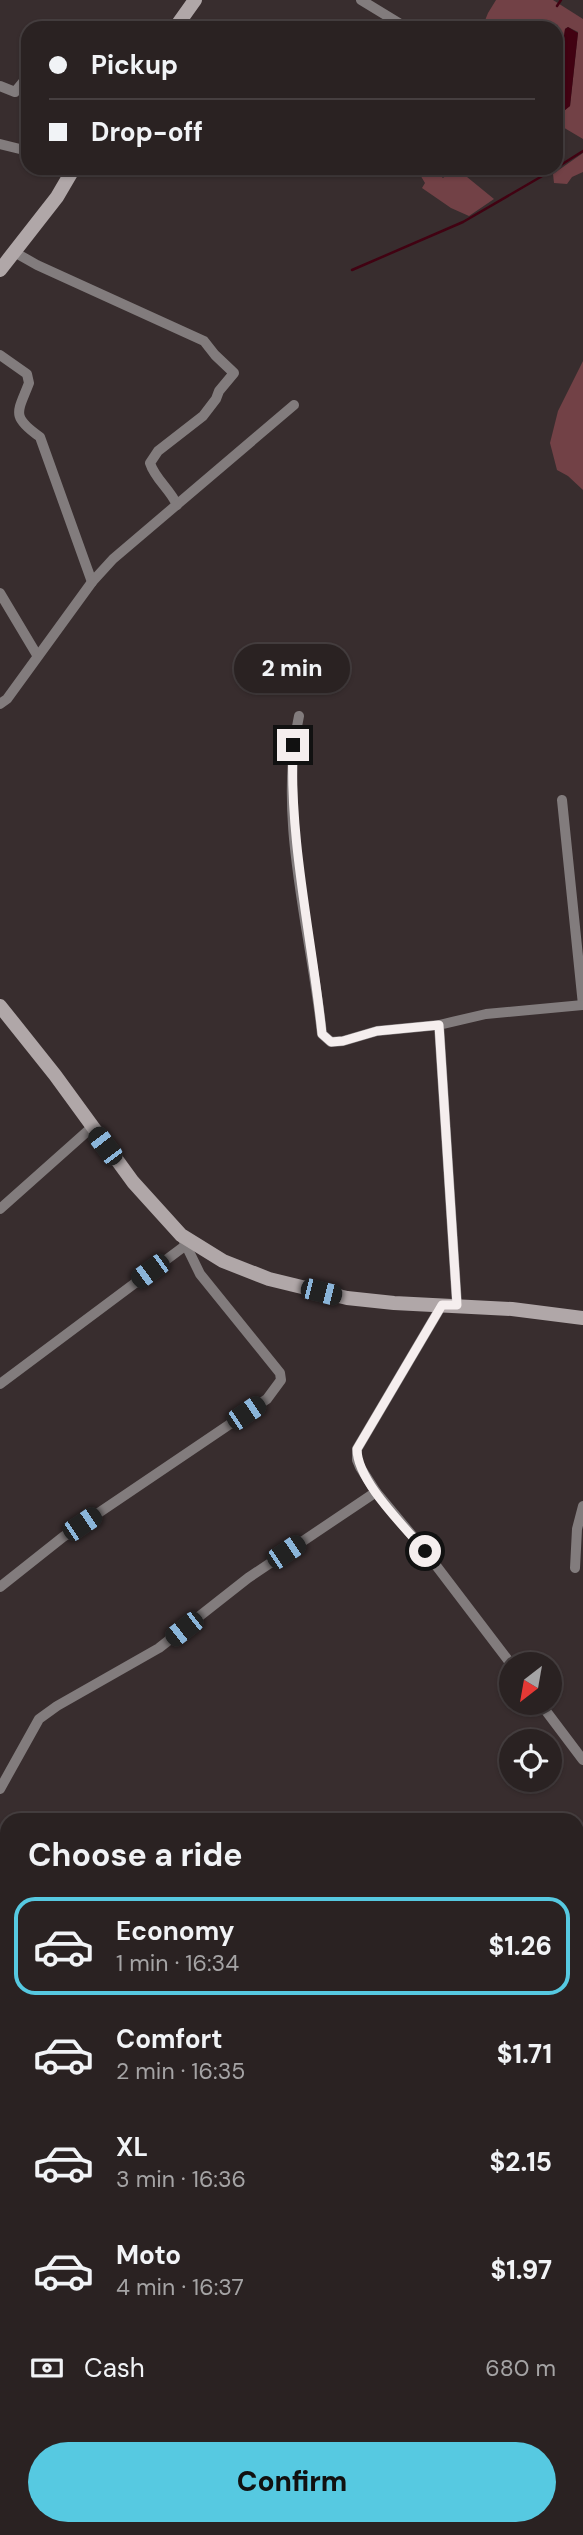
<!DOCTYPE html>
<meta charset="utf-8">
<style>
:root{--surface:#2a2222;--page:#322a2a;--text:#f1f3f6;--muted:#a5a4a5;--line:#463f40;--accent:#56c9e1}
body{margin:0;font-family:"DM Sans",sans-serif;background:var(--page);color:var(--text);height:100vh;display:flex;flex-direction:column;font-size:26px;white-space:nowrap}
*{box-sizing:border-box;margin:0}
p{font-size:23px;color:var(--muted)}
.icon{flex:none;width:38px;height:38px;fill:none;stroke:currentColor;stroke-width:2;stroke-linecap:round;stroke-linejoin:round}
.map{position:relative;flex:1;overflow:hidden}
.drawer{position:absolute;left:0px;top:1813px;width:584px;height:723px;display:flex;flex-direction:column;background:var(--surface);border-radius:21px 21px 0 0;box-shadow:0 2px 5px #0004,0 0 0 2px var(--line)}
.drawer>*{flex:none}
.banner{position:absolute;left:21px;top:21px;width:542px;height:154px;border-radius:21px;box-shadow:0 2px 5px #0004,0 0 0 2px var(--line);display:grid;align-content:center;height:154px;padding:0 28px;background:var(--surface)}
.needle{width:46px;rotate:211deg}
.tools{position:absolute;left:499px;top:1652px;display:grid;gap:14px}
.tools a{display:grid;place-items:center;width:63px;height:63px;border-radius:50%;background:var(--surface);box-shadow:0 2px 5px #0004,0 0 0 2px var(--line);font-size:35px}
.end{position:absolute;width:32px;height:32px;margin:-16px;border:9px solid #f5eeee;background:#111;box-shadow:0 0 0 4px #111}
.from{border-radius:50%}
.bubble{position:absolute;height:49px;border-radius:24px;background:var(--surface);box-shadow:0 2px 5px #0004,0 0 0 2px var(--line);font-size:23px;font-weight:800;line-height:49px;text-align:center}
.car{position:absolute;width:21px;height:42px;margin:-21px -10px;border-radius:9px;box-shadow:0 0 5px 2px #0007;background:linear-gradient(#222 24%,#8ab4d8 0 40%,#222 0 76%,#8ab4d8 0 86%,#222 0)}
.banner b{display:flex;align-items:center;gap:24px;height:66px;font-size:26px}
.banner b+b{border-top:2px solid var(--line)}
.banner i{width:18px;height:18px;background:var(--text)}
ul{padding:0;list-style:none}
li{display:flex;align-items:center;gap:21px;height:98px;margin:0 14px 10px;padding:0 14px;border:4px solid transparent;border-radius:21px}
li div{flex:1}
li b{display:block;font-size:26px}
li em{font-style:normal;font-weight:800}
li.active{border-color:var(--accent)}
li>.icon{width:63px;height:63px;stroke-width:1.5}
h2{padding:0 28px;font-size:32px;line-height:84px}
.pay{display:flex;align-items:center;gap:18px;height:77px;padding:0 28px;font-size:26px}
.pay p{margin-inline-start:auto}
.button{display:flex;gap:14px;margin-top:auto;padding:14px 28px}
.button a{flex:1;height:80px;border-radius:42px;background:var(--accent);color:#111;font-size:28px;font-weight:800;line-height:80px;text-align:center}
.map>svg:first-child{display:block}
</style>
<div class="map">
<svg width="583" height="2535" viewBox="0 0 583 2535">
<rect width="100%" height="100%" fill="#382d2e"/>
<g fill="#724146">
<path d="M496 0H553L583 19V139L556 123 557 107 565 110 570 106 578 32 568 27 565 29 557 87 558 25 541 21V28H482L488 13Z"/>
<path d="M583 153V172L572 177 567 184 554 183 553 174Z"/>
<path d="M416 168H431L443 178 456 168 494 199 469 216 451 208 422 188 425 183Z"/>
<path d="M583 361V490L568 476 557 470 550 443 558 411Z"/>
</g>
<path fill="#410212" d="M568 27 578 33 570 106 565 110 557 107V87L565 29Z"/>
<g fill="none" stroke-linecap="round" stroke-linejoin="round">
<g stroke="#410212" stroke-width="2.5">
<path d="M557 6 561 0"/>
<path d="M556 168 583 151"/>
<path d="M352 270 463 222 556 168"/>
</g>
<g stroke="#827c7d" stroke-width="10">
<path d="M361 0 407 28"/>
<path d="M0 86 15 92 28 76"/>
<path d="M0 144 28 151"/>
<path d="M14 252 37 265 204 341 215 355 234 373 219 391 216 399 203 416 158 451 150 463C155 479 170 489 177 505"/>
<path d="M0 355 27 374 29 383C18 412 10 416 40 437L92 582"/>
<path d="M0 593 37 655"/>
<path d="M0 704 7 699 92 582 113 559 294 405"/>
<path d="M299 716C277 821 311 930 322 1034L331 1042 343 1041 377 1031 439 1025"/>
<path d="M562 800 583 1005"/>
<path d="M0 1209 91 1128"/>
<path d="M442 1305 357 1449V1460L360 1467 376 1492 425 1551 511 1664"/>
<path d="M457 1305 439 1025 486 1014 583 1005"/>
<path d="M0 1384 186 1245"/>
<path d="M575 1568 577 1529 583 1506"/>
<path d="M0 1587 63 1537 267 1399 281 1380 280 1373 200 1274 181 1235"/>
<path d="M540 1703 583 1760"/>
<path d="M0 1789 39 1719 57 1706 159 1648 248 1578 376 1492"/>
<path d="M578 2190 583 2189"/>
<path d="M578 2269 583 2267"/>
<path d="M578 2339 583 2338"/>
<path d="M0 2377 7 2372"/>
<path d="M578 2440 583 2449"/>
<path d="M0 2487 7 2493"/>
<path d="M52 2529 60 2535"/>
<path d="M188 2529 196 2535"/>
<path d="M514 2529 521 2535"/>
<path d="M249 2535 255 2529"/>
<path d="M392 2535 396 2529"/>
</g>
<g stroke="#b0a7a8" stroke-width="14">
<path d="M175 28 195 0"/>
<path d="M0 270 57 197 74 168"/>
<path d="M0 1006 55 1075 133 1182 181 1235 223 1261 269 1279 347 1298 394 1303 512 1309 583 1318"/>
</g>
</g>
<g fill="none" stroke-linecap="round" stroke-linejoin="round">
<path stroke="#f5eeee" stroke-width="9" d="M293 745C289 843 312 937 322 1034L331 1042 343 1041 377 1031 439 1025 457 1305H442L357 1449C357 1481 404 1526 425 1551"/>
</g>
</svg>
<div class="tools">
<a><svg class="needle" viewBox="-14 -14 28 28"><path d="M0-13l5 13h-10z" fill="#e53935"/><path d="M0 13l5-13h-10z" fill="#a5a4a5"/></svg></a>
<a><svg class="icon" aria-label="locate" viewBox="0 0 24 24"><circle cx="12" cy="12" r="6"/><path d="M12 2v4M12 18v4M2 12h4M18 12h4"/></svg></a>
</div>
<i class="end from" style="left:425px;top:1551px"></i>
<i class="end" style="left:293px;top:745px"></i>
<div class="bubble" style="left:234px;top:644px;width:116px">2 min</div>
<i class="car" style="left:105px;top:1146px;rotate:323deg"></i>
<i class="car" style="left:150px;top:1271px;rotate:234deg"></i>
<i class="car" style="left:321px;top:1292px;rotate:104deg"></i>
<i class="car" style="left:246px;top:1413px;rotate:56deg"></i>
<i class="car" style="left:82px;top:1524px;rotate:56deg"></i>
<i class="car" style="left:286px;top:1552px;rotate:56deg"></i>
<i class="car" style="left:184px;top:1629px;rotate:232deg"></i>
<div class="banner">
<b><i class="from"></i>Pickup</b>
<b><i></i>Drop-off</b>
</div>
<section class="drawer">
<h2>Choose a ride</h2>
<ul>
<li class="active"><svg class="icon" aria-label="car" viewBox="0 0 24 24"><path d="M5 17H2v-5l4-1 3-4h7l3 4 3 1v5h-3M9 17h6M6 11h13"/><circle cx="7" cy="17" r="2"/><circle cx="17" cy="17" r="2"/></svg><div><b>Economy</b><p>1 min · 16:34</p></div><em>$1.26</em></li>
<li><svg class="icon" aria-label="car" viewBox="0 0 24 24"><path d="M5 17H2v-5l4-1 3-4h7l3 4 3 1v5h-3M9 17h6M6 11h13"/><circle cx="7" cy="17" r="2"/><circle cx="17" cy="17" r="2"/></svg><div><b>Comfort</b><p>2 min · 16:35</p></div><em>$1.71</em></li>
<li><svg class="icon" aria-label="car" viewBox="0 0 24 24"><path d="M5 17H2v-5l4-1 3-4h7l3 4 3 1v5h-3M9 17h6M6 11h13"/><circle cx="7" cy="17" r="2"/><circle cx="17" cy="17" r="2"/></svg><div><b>XL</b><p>3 min · 16:36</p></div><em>$2.15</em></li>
<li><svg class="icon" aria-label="car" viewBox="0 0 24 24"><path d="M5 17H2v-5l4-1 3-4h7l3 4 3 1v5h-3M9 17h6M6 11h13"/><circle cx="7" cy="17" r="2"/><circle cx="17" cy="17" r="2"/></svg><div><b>Moto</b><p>4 min · 16:37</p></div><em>$1.97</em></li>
</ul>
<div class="pay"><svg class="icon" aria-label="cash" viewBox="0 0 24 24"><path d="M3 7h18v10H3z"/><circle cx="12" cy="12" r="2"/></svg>Cash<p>680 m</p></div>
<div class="button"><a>Confirm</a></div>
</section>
</div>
